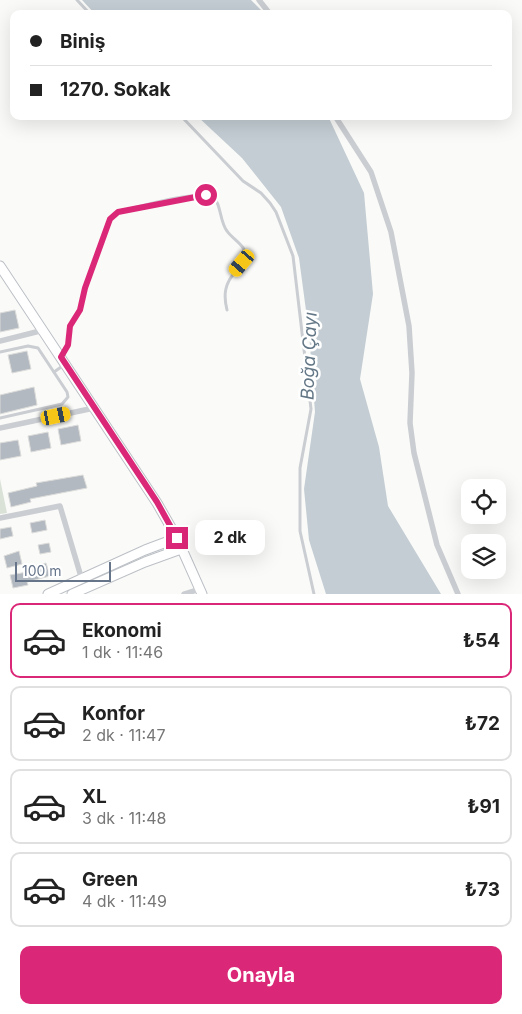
<!DOCTYPE html>
<html lang="tr">
<meta charset="utf-8">
<style>
:root{--surface:#fff;--page:#f2f2f2;--text:#222;--muted:#767676;--line:#e0e0e0;--accent:#db2777}
body{margin:0;font-family:Inter,sans-serif;background:var(--page);color:var(--text);height:100vh;display:flex;flex-direction:column;font-size:19px;white-space:nowrap}
*{box-sizing:border-box;margin:0}
p{font-size:16px;color:var(--muted)}
.icon{flex:none;width:28px;height:28px;fill:none;stroke:currentColor;stroke-width:2;stroke-linecap:round;stroke-linejoin:round}
.map{position:relative;height:594px;overflow:hidden}
.sheet{display:flex;flex-direction:column;background:var(--surface);flex:1}
.sheet>*{flex:none}
.top-card{position:absolute;left:10px;top:10px;width:502px;height:110px;border-radius:10px;box-shadow:0 5px 20px #0002;display:grid;align-content:center;height:110px;padding:0 20px;background:var(--surface)}
.controls{position:absolute;left:461px;top:479px;display:grid;gap:10px}
.controls a{display:grid;place-items:center;width:45px;height:45px;border-radius:10px;background:var(--surface);box-shadow:0 5px 20px #0002;font-size:25px}
.scale{position:absolute;left:15px;bottom:12px;width:96px;box-sizing:border-box;padding-left:5px;border:2px solid #67758b;border-top:0;font-size:14px;line-height:18px;white-space:nowrap;color:#67758b;-webkit-text-stroke:4px #fff;paint-order:stroke}
.end{position:absolute;width:22px;height:22px;margin:-11px;border:6px solid #db2777;background:#fff;box-shadow:0 0 0 2px #fff}
.from{border-radius:50%}
.bubble{position:absolute;height:35px;border-radius:10px;background:var(--surface);box-shadow:0 5px 20px #0002;font-size:16px;font-weight:700;line-height:35px;text-align:center}
.car{position:absolute;width:15px;height:30px;margin:-15px -8px;border-radius:6px;box-shadow:0 0 4px 1px #0007;background:linear-gradient(#f5c518 24%,#345 0 40%,#f5c518 0 76%,#345 0 86%,#f5c518 0)}
.top-card b{display:flex;align-items:center;gap:18px;height:48px;font-size:19px}
.top-card b+b{border-top:1px solid var(--line)}
.top-card i{width:12px;height:12px;background:var(--text)}
ul{padding:9px 0 0;list-style:none}
li{display:flex;align-items:center;gap:15px;height:75px;margin:0 10px 8px;padding:0 10px;border:2px solid var(--line);border-radius:10px}
li div{flex:1}
li b{display:block;font-size:19px}
li em{font-style:normal;font-weight:700}
li.active{border-color:var(--accent)}
li>.icon{width:45px;height:45px;stroke-width:1.5}
.action{display:flex;gap:10px;margin-top:auto;padding:10px 20px}
.action a{flex:1;height:58px;border-radius:10px;background:var(--accent);color:#fff;font-size:20px;font-weight:700;line-height:58px;text-align:center}
.map>svg:first-child{display:block}
</style>
<div class="map">
<svg width="522" height="594" viewBox="0 0 522 594">
<rect width="100%" height="100%" fill="#fafaf8"/>
<path fill="#dae2d8" d="M0 479 7 513 0 514Z"/>
<g fill="#c3cdd3">
<path d="M82 0H251L265 14H95Z"/>
<path d="M197 116H328L364 193 373 294 360 379 379 447 388 506 441 594H326L309 540 304 489 315 412 309 333 299 258 281 207 242 158Z"/>
</g>
<g fill="#b3b9c1" stroke="#dcdcda">
<path d="M15 310 19 328 0 332V313Z"/>
<path d="M27 351 31 369 12 373 8 355Z"/>
<path d="M34 387 37 405 0 414V395Z"/>
<path d="M78 425 81 441 61 445 58 429Z"/>
<path d="M48 432 51 448 31 452 28 436Z"/>
<path d="M18 440 21 456 0 460V443Z"/>
<path d="M83 475 87 488 30 499 31 502 11 507 8 493 37 486 36 483Z"/>
<path d="M45 520 47 530 32 533 30 523Z"/>
<path d="M11 527 13 536 0 539V529Z"/>
<path d="M49 543 51 552 40 554 38 545Z"/>
<path d="M19 551 22 564 7 568 4 556Z"/>
<path d="M46 563 50 576 27 582 28 585 13 588 10 575 33 571 32 567Z"/>
</g>
<g fill="none" stroke-linecap="round" stroke-linejoin="round">
<defs>
<g id="secondary">
<path d="M0 266 157 503 177 538 202 594"/>
<path d="M48 594 145 550 177 538"/>
<path d="M72 594 145 562 181 549"/>
</g>
</defs>
<use href="#secondary" stroke="#bcc0c6" stroke-width="11"/>
<g stroke="#cacdd1" stroke-width="3">
<path d="M77 0 90 14"/>
<path d="M181 116 243 181 261 193 270 203 276 212 293 256 311 409 300 468V531L314 594"/>
<path d="M0 352 28 346 38 348 67 392 68 397 62 404 0 418"/>
<path d="M61 356 68 345 69 326 80 310 85 288 110 219 118 212C135 208 203 187 215 199 221 206 220 222 227 231 233 240 248 246 245 258 243 263 239 267 236 271 225 283 223 294 227 310"/>
<path d="M54 372 64 365"/>
</g>
<g stroke="#cacdd1" stroke-width="5.5">
<path d="M259 0 270 14"/>
<path d="M335 116 371 172 391 232 409 326 412 373 410 423 414 453 437 545 458 594"/>
<path d="M0 341 44 330"/>
<path d="M0 428 94 408"/>
<path d="M0 518 60 506 82 580"/>
<path d="M184 594 200 589"/>
</g>
<use href="#secondary" stroke="#fff" stroke-width="9"/>
</g>
<g fill="none" stroke-linecap="round" stroke-linejoin="round">
<path stroke="#db2777" stroke-width="6" d="M177 538 157 502 61 357 68 345 70 326 80 310 85 288 110 219 118 212 206 195"/>
</g>
<g text-anchor="middle" stroke-width="5" stroke-linejoin="round" paint-order="stroke">
<g font-size="18" font-style="italic" fill="#637786" stroke="#fff">
<text transform="translate(309 356) rotate(-88)" y="6">Boğa Çayı</text>
</g>
</g>
</svg>
<div class="controls">
<a><svg class="icon" aria-label="locate" viewBox="0 0 24 24"><circle cx="12" cy="12" r="6"/><path d="M12 2v4M12 18v4M2 12h4M18 12h4"/></svg></a>
<a><svg class="icon" aria-label="layers" viewBox="0 0 24 24"><path d="M12 4l9 5-9 5-9-5zM3 14l9 5 9-5"/></svg></a>
</div>
<div class="scale">100 m</div>
<i class="end from" style="left:206px;top:195px"></i>
<i class="end" style="left:177px;top:538px"></i>
<div class="bubble" style="left:195px;top:520px;width:70px">2 dk</div>
<i class="car" style="left:242px;top:263px;rotate:220deg"></i>
<i class="car" style="left:56px;top:416px;rotate:78deg"></i>
<div class="top-card">
<b><i class="from"></i>Biniş</b>
<b><i></i>1270. Sokak</b>
</div>
</div>
<section class="sheet">
<ul>
<li class="active"><svg class="icon" aria-label="car" viewBox="0 0 24 24"><path d="M5 17H2v-5l4-1 3-4h7l3 4 3 1v5h-3M9 17h6M6 11h13"/><circle cx="7" cy="17" r="2"/><circle cx="17" cy="17" r="2"/></svg><div><b>Ekonomi</b><p>1 dk · 11:46</p></div><em>₺54</em></li>
<li><svg class="icon" aria-label="car" viewBox="0 0 24 24"><path d="M5 17H2v-5l4-1 3-4h7l3 4 3 1v5h-3M9 17h6M6 11h13"/><circle cx="7" cy="17" r="2"/><circle cx="17" cy="17" r="2"/></svg><div><b>Konfor</b><p>2 dk · 11:47</p></div><em>₺72</em></li>
<li><svg class="icon" aria-label="car" viewBox="0 0 24 24"><path d="M5 17H2v-5l4-1 3-4h7l3 4 3 1v5h-3M9 17h6M6 11h13"/><circle cx="7" cy="17" r="2"/><circle cx="17" cy="17" r="2"/></svg><div><b>XL</b><p>3 dk · 11:48</p></div><em>₺91</em></li>
<li><svg class="icon" aria-label="car" viewBox="0 0 24 24"><path d="M5 17H2v-5l4-1 3-4h7l3 4 3 1v5h-3M9 17h6M6 11h13"/><circle cx="7" cy="17" r="2"/><circle cx="17" cy="17" r="2"/></svg><div><b>Green</b><p>4 dk · 11:49</p></div><em>₺73</em></li>
</ul>
<div class="action"><a>Onayla</a></div>
</section>
